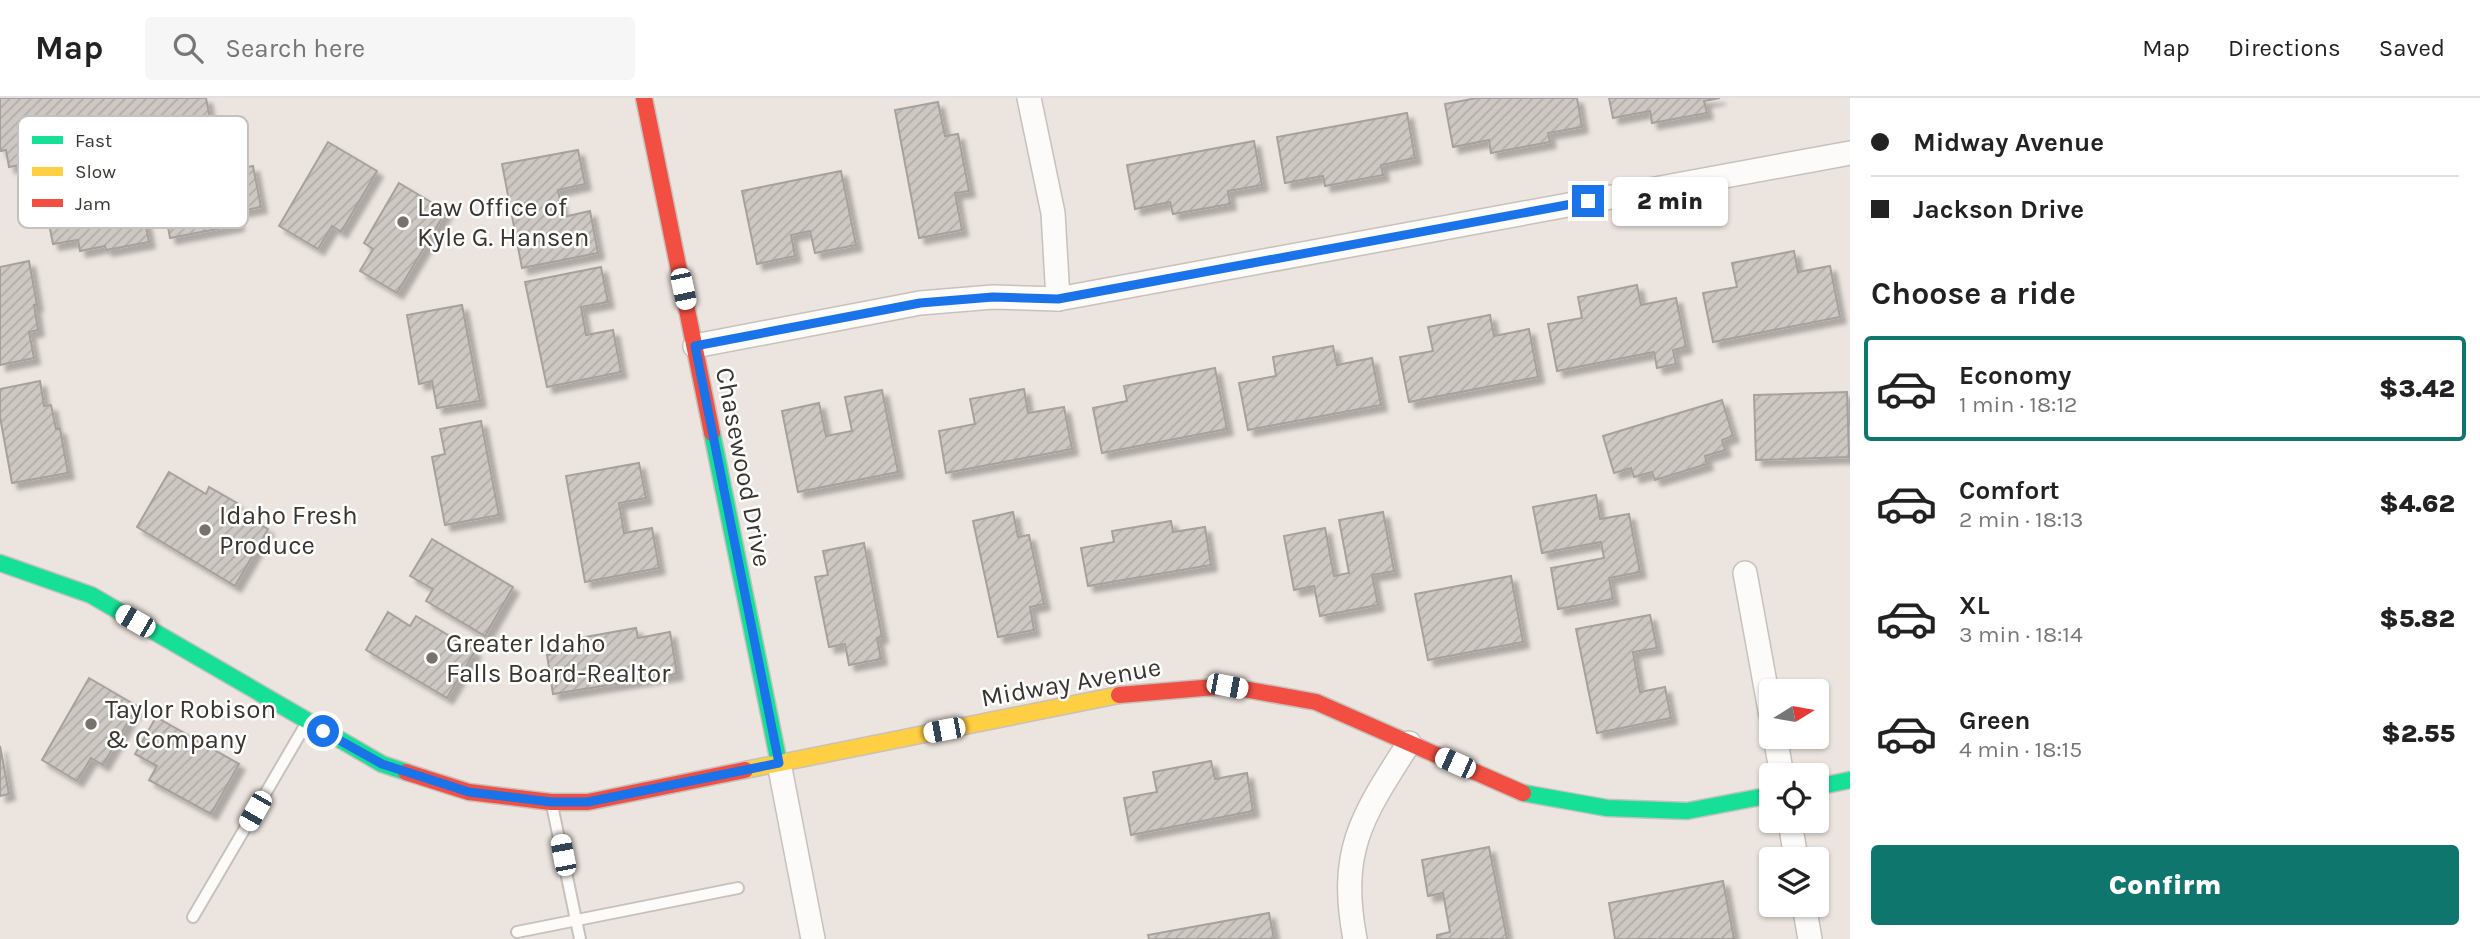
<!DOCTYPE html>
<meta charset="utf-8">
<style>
:root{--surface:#fff;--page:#f6f6f6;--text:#222;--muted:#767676;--line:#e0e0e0;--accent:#0f766e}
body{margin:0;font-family:Karla,sans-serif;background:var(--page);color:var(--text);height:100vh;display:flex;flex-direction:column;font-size:26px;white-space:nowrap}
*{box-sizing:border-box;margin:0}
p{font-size:23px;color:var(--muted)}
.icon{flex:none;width:38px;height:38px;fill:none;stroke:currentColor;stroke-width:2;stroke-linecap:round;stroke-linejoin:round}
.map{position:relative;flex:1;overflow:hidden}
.side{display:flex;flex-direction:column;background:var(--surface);width:630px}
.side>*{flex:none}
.guide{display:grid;align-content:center;height:154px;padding:0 21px;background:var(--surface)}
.needle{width:46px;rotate:79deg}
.buttons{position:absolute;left:1759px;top:581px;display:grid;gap:14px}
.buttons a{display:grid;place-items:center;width:70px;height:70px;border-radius:7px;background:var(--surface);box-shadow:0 2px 5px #0004;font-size:35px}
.end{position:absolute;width:32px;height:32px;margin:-16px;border:9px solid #1a73e8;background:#fff;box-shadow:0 0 0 4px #fff}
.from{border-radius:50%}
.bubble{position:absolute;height:49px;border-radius:7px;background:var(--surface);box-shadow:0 2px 5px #0004;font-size:23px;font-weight:800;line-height:49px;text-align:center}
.car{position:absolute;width:21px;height:42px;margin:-21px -10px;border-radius:9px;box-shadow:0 0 5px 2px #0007;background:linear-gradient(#fff 24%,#345 0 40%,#fff 0 76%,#345 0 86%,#fff 0)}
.guide b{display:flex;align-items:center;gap:24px;height:66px;font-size:26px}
.guide b+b{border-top:2px solid var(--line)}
.guide i{width:18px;height:18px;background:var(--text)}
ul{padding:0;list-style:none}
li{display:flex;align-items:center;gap:21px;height:105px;margin:0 14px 10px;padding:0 7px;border:4px solid transparent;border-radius:7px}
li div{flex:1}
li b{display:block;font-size:26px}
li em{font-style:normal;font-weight:800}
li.on{border-color:var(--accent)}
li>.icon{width:63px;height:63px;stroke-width:1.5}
h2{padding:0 21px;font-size:32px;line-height:84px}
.primary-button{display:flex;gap:14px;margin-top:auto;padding:14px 21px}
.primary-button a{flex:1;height:80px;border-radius:7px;background:var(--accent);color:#fff;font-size:28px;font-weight:800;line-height:80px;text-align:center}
header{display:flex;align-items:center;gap:42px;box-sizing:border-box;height:98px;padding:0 35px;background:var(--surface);border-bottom:2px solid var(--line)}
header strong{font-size:33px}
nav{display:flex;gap:38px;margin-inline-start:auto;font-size:24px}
.search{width:490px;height:63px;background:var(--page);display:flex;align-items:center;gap:18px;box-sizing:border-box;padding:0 24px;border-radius:7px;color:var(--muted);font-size:26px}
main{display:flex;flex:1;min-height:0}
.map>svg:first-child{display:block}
</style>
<header>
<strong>Map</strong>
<div class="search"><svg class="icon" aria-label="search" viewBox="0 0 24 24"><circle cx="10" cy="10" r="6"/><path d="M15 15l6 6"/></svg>Search here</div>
<nav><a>Map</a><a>Directions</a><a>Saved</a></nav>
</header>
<main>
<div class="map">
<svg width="1850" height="841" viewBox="0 0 1850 841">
<defs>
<pattern id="building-hatch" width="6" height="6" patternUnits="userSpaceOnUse" patternTransform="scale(1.75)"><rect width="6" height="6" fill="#cec8c3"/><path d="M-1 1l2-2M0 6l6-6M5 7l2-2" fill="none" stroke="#b2aca8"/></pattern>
<filter id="shadow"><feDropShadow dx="6" dy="6" stdDeviation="2" flood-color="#0004"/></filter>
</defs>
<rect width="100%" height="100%" fill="#ece5df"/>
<g fill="url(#building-hatch)" stroke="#a6a19c" stroke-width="2" filter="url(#shadow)">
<path d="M0 0H206L212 31 9 69 6 52 1 53 0 49Z"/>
<path d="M1477 0H1577L1582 29 1548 35 1550 44 1491 55 1489 42 1453 49 1445 6Z"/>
<path d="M1609 0H1720L1704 3 1707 15 1652 25 1650 13 1613 20Z"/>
<path d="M938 4 945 38 958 36 969 93 955 95 962 132 919 140 895 12Z"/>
<path d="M1407 15 1415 60 1381 67 1383 77 1325 88 1323 78 1285 85 1277 39Z"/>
<path d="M1254 43 1262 87 1228 93 1230 106 1173 116 1170 104 1135 111 1127 67Z"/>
<path d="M328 44 377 73 341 134 332 128 318 151 279 128Z"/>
<path d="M578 52 585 86 558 92 563 119 590 113 598 155 522 170 502 66Z"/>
<path d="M253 68 261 109 236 114 238 127 170 140 160 85Z"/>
<path d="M841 73 856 147 815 155 810 133 791 137 795 158 757 166 742 93Z"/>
<path d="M399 85 446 113 397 195 360 173 373 151 364 145Z"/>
<path d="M138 88 149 144 106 152 105 148 80 153 78 142 53 146 45 106Z"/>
<path d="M1794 153 1798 174 1830 168 1840 219 1713 244 1703 195 1737 189 1732 165Z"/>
<path d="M29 163 37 207H34L38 232 29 234 34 260 0 267V169Z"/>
<path d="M601 169 608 204 581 209 586 237 613 232 621 274 547 289 525 184Z"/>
<path d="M1637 187 1641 207 1676 200 1686 249 1673 252 1676 266 1657 270 1654 254 1557 273 1548 226 1582 220 1578 199Z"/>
<path d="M462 207 480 303 437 310 432 283 419 286 407 217Z"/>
<path d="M1490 217 1494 238 1529 231 1538 279 1409 304 1400 259 1433 253 1428 229Z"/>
<path d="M1333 248 1337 267 1372 260 1381 307 1248 332 1239 285 1276 278 1273 259Z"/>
<path d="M1215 270 1227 331 1102 355 1093 310 1127 303 1124 288Z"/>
<path d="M40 283 44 308 51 307 56 331H60L68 375 12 385 0 319V291Z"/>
<path d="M1024 291 1028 315 1064 309 1072 351 946 375 939 333 975 326 970 301Z"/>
<path d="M882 292 898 374 798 394 782 313 819 305 826 338 852 333 845 299Z"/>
<path d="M1847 294 1849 359 1756 362 1754 297Z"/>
<path d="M1722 302 1733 338 1722 342 1725 352 1705 358 1707 366 1655 382 1652 374 1634 379 1631 370 1614 375 1603 338Z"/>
<path d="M481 323 499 417 445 427 432 359 445 356 440 331Z"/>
<path d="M639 365 646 400 619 405 624 435 652 430 659 470 585 484 566 378Z"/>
<path d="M169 374 206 396 209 389 237 405 233 411 268 431 235 488 137 429Z"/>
<path d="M1596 397 1600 421 1629 416 1640 474 1609 480 1613 501 1558 511 1551 470 1604 460 1601 444 1542 455 1533 409Z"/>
<path d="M1013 414 1018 439 1029 437 1044 506 1030 509 1034 532 998 539 973 423Z"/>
<path d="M1383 414 1394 473 1372 477 1378 507 1320 518 1314 488 1294 492 1284 438 1325 430 1334 478 1349 475 1339 422Z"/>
<path d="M1171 423 1173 434 1205 429 1211 467 1088 488 1081 450 1114 444 1112 433Z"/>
<path d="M432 441 513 489 485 538 426 503 433 491 410 478Z"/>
<path d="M864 445 882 539 877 540 881 561 849 567 845 546 829 549 815 479 828 477 823 453Z"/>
<path d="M1511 478 1523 544 1428 562 1415 496Z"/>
<path d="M388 514 410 528 416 518 475 553 447 600 366 552Z"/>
<path d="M1650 517 1657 550 1633 554 1640 594 1665 589 1671 620 1597 635 1576 531Z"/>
<path d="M636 530 638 540 670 534 677 576 553 596 547 557 580 551 579 540Z"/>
<path d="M89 580 137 608 103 667 91 660 77 683 42 662Z"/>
<path d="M156 619 239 666 211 716 149 682 157 668 135 656Z"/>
<path d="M0 648 9 696 0 698Z"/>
<path d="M1211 663 1215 681 1247 675 1253 713 1131 737 1124 700 1157 694 1153 674Z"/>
<path d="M1489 749 1507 841H1437V837L1450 834 1443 795 1428 798 1422 762Z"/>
<path d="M1723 783 1734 841H1615L1609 805Z"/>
<path d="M1269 815 1274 841H1149L1148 837Z"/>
</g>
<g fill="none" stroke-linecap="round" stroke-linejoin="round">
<defs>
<g id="lane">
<path d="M552 707 580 841"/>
<path d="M193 819 306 626"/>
<path d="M517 834 738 790"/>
</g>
<g id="street">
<path d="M1029 0 1053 115 1058 201"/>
<path d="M695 248 920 205 993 199 1058 201 1850 55"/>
<path d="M1745 475 1771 618"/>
<path d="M1775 639 1782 677"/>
<path d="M779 665 813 841"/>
<path d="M1790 723 1796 761"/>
<path d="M1804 807 1810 841"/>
<path d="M1355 841C1338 751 1363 717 1409 645"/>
</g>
<g id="fast">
<path d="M712 335 779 665"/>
<path d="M0 465 91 497 382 666 406 674"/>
<path d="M1816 689 1850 682"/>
<path d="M1523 695 1607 710 1687 713 1771 697"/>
</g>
<path id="slow" d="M745 672 1119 597"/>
<g id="jam">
<path d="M644 0 712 335"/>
<path d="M1119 597 1227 588 1316 604 1523 695"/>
<path d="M406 674 469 694 551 704H588L745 672"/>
</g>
</defs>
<use href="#lane" stroke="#c6c1bb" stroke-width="14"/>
<use href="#street" stroke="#c6c1bb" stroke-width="26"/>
<use href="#fast" stroke="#c6c1bb" stroke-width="19"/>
<use href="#slow" stroke="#c6c1bb" stroke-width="19"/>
<use href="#jam" stroke="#c6c1bb" stroke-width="19"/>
<use href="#lane" stroke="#fcfbfa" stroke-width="10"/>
<use href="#street" stroke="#fcfbfa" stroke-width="23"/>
<use href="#fast" stroke="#16e098" stroke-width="16"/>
<use href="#slow" stroke="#ffcf43" stroke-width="16"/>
<use href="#jam" stroke="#f24e42" stroke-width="16"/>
</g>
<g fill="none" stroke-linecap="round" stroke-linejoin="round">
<path stroke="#1a73e8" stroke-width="9" d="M323 633 382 666 469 694 551 704H588L779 665 695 248 920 205 993 199 1058 201 1588 103"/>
</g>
<g fill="#78726d" stroke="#fff" stroke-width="2.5">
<circle cx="403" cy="124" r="7"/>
<circle cx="205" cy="432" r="7"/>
<circle cx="432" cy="560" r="7"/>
<circle cx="91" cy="626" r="7"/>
</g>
<g text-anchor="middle" stroke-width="5" stroke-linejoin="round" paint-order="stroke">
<g font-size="26" fill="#39342f" stroke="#fff" text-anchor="start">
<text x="417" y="118">Law Office of<tspan x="417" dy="30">Kyle G. Hansen</tspan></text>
<text x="219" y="426">Idaho Fresh<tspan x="219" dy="30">Produce</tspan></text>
<text x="446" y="554">Greater Idaho<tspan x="446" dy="30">Falls Board-Realtor</tspan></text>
<text x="105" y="620">Taylor Robison<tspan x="105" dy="30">&amp; Company</tspan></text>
</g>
<g font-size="26" fill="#39342f" stroke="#fff">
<text transform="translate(744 369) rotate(79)" y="9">Chasewood Drive</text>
<text transform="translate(1071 584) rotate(-10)" y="9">Midway Avenue</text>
</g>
</g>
<rect x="18" y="18" width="230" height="112" rx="10" fill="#fff" stroke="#c4c2c1" stroke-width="2"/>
<rect x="32" y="38" width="31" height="8" fill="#16e098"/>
<rect x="32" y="69" width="31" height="9" fill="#ffcf43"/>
<rect x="32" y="101" width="31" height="8" fill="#f24e42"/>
<g font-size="19" fill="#39342f">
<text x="75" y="49">Fast</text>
<text x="75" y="80">Slow</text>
<text x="75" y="112">Jam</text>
</g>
</svg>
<div class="buttons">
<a><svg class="needle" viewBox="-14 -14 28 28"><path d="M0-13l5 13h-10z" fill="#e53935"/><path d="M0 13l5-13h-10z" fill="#767676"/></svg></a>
<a><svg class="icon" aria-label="locate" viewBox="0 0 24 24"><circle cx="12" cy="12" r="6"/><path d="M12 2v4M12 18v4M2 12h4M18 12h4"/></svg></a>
<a><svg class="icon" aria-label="layers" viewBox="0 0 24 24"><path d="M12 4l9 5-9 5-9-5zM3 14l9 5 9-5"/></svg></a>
</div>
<i class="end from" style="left:323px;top:633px"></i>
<i class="end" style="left:1588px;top:103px"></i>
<div class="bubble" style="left:1612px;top:79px;width:116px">2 min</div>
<i class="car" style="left:683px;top:191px;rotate:168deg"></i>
<i class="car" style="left:135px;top:523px;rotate:300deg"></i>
<i class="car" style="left:1227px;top:588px;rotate:101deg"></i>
<i class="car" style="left:944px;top:632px;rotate:259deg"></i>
<i class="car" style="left:1455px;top:665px;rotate:294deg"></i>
<i class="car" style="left:255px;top:713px;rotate:210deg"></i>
<i class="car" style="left:563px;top:757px;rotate:349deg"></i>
</div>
<section class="side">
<div class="guide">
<b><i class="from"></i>Midway Avenue</b>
<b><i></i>Jackson Drive</b>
</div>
<h2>Choose a ride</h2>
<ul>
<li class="on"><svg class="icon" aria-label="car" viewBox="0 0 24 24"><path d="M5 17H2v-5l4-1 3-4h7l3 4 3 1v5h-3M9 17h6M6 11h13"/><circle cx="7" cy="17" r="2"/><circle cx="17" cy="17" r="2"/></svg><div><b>Economy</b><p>1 min · 18:12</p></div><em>$3.42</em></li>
<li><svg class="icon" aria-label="car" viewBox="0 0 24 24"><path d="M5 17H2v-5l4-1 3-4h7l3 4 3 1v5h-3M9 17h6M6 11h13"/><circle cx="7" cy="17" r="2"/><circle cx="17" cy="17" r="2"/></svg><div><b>Comfort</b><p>2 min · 18:13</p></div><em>$4.62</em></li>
<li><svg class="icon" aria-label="car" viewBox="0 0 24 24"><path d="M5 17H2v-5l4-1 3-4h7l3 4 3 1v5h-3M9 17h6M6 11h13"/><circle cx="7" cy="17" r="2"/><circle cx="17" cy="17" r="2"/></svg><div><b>XL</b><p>3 min · 18:14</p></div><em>$5.82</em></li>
<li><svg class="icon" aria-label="car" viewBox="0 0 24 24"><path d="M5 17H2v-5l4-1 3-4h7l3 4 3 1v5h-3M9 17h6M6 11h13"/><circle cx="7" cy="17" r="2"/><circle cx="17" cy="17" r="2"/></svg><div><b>Green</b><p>4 min · 18:15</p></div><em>$2.55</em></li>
</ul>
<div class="primary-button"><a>Confirm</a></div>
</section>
</main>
